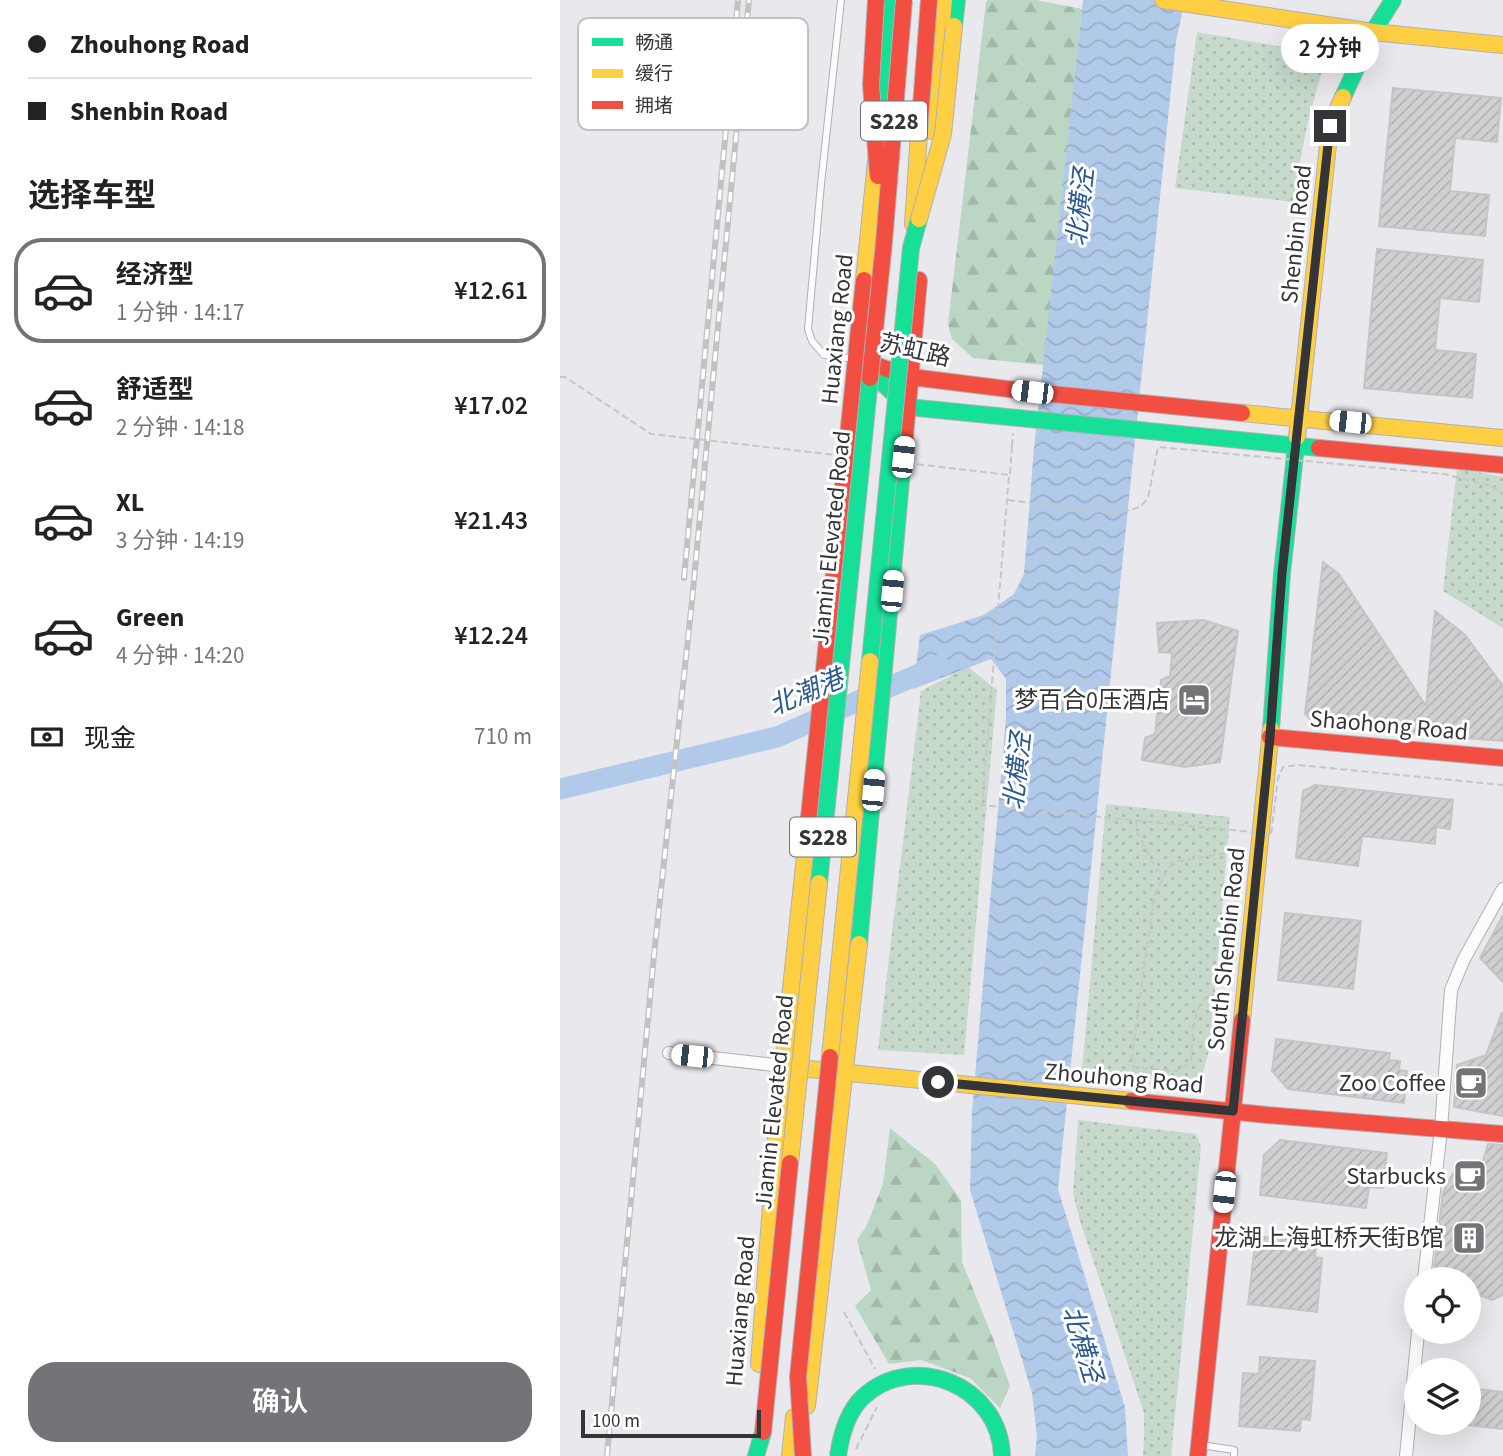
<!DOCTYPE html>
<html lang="zh">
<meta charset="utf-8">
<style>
:root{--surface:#fff;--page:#f2f2f2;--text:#222;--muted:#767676;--line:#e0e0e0;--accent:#737477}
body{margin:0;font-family:"Source Sans 3","Noto Sans SC",sans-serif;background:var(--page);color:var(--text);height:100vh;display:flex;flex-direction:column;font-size:26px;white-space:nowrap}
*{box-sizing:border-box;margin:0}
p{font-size:23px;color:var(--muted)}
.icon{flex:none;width:38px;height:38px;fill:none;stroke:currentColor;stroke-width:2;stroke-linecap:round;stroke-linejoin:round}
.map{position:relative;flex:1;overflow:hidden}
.details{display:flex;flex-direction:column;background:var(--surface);width:560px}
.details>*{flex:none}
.banner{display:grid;align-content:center;height:154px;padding:0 28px;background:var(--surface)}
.buttons{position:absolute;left:844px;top:1267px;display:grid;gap:14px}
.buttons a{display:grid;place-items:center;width:77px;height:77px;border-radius:50%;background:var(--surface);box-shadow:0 7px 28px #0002;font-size:35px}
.scale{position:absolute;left:21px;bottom:18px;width:180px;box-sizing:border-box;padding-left:7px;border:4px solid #343538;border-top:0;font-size:19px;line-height:24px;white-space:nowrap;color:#343538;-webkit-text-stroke:5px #fff;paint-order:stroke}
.end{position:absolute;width:32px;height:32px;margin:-16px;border:9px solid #343538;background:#fff;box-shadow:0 0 0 4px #fff}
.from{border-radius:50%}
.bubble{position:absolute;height:49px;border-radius:24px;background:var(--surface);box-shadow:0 7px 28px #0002;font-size:23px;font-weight:600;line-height:49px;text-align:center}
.car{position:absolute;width:21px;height:42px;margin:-21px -10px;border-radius:9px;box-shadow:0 0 5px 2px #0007;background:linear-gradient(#fff 24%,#345 0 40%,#fff 0 76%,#345 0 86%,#fff 0)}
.banner b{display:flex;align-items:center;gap:24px;height:66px;font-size:26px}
.banner b+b{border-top:2px solid var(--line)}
.banner i{width:18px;height:18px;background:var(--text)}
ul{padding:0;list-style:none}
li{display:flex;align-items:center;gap:21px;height:105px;margin:0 14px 10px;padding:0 14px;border:4px solid transparent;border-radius:28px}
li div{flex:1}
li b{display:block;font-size:26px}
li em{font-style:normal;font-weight:600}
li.active{border-color:var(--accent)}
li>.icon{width:63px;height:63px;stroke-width:1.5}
h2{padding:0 28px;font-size:32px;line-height:84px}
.pay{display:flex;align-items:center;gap:18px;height:77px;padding:0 28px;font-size:26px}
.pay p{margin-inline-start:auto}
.action{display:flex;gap:14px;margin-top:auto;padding:14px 28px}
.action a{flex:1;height:80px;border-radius:28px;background:var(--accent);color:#fff;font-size:28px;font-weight:600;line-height:80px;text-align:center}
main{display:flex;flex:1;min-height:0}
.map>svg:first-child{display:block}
</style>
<main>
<section class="details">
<div class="banner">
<b><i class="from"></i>Zhouhong Road</b>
<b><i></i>Shenbin Road</b>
</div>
<h2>选择车型</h2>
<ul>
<li class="active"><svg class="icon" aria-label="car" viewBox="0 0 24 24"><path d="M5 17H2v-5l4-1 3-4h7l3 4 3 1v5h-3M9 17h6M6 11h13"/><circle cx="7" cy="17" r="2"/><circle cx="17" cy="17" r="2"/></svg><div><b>经济型</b><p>1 分钟 · 14:17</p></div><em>¥12.61</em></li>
<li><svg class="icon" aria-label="car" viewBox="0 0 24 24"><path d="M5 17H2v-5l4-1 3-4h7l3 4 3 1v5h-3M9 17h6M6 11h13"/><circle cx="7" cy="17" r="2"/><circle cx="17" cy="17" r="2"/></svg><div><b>舒适型</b><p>2 分钟 · 14:18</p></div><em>¥17.02</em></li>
<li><svg class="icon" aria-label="car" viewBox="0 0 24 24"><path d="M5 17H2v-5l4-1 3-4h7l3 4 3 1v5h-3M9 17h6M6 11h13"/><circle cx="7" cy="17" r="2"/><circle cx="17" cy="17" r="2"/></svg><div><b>XL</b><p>3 分钟 · 14:19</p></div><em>¥21.43</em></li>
<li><svg class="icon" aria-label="car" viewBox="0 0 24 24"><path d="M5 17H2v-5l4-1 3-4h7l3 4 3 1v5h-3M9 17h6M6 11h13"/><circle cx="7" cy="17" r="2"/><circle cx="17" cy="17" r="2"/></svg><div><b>Green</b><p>4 分钟 · 14:20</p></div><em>¥12.24</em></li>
</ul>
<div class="pay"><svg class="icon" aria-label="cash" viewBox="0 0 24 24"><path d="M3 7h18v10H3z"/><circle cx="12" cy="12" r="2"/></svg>现金<p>710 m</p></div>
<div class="action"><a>确认</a></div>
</section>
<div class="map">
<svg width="943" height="1456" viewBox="0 0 943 1456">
<defs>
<pattern id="grass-dots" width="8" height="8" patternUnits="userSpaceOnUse" patternTransform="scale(1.75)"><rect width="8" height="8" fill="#c6d9cb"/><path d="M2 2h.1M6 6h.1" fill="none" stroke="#abbbaf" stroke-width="1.8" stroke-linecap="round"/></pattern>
<pattern id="forest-firs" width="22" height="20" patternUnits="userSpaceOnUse" patternTransform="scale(1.75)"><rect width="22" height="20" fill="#bcd6c4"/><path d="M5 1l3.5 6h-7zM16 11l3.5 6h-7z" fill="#a2b8a9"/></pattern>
<pattern id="water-waves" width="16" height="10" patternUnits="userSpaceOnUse" patternTransform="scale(1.75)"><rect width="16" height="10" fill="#b1caea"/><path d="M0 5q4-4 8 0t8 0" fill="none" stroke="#99aec9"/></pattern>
<pattern id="building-hatch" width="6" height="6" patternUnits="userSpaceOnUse" patternTransform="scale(1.75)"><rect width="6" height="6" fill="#d0cfd2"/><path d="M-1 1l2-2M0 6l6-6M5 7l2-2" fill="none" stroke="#b3b2b5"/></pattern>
</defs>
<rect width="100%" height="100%" fill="#e8e8ed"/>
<g fill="url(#grass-dots)">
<path d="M637 32 752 52 762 62 761 75 747 125 733 202 615 188Z"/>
<path d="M897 468 943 477V628L883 591Z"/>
<path d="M408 667 437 690 404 1055 318 1050 361 691Z"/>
<path d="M546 804 670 817 650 1046 643 1073 631 1084 522 1071Z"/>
<path d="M518 1120 636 1134 641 1147 611 1456H583L584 1436V1413L521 1224 513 1194Z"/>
</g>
<g fill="url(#forest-firs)">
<path d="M428 0H476L522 9 484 365 413 358 392 339 388 324 426 2Z"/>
<path d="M330 1128 375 1164 401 1200 402 1262 434 1341 450 1386 440 1408 410 1378 361 1360 329 1364 295 1306 311 1290 297 1240 307 1225 323 1184Z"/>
</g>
<path fill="url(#water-waves)" d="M523 0H625L616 41 498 1189 565 1407 568 1456H475L477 1436 472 1393 410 1190 412 1111 446 718V679L431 659 353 689 360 635 424 615 454 594 464 574 474 448Z"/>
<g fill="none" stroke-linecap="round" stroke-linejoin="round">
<path stroke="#b1caea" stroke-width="21" d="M0 789 217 737 379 665"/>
</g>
<g fill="url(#building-hatch)" stroke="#c5c4c6" stroke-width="2">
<path d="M833 88 941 98 937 142 895 138 890 191 929 195 925 236 819 226Z"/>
<path d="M817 249 923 260 919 302 880 298 875 350 916 354 912 398 804 388Z"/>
<path d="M763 562 779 574 866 706 875 611 905 635 943 686V741L757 726 745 714Z"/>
<path d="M643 620 678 631 660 762 625 767 582 760 585 738 595 734 601 680 610 676 612 653 599 652 597 623Z"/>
<path d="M755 785 893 800 890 829 876 827 875 844 802 836 798 866 736 858 743 791Z"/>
<path d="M725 913 801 921 793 989 718 980Z"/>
<path d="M943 915V982L920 958Z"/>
<path d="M942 1012 943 1116 894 1107 897 1065 926 1055Z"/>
<path d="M716 1039 830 1053 829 1060 840 1061 839 1070 847 1071 844 1103 728 1089 712 1071Z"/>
<path d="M720 1140 827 1153 823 1188 809 1187 806 1208 700 1195 704 1155Z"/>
<path d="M928 1144 943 1145V1295L932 1300 908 1291V1279L873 1278 883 1192 899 1162 922 1164Z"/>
<path d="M696 1236 756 1243 755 1257 762 1258 757 1312 688 1304Z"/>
<path d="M700 1357 755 1361 750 1420 741 1419 740 1431 679 1426 683 1373 699 1374Z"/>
<path d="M908 1388 943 1392V1429L908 1425Z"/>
</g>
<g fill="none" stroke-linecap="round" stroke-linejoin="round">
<defs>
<g id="lane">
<path d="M281 0 261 184 248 329 252 341 264 355 296 359"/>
<path d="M641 1445 674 1450V1456"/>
</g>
<g id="street">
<path d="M109 1053 223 1066"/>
<path d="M864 1279 881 1129 891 990 904 959 943 889"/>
<path d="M846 1456 858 1332"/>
</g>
<g id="fast">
<path d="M394 26 397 0"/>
<path d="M783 97 813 32 833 0"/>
<path d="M320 114 331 0"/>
<path d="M304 366 348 407 759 448"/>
<path d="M711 729 722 573 737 437"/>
<path d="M299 944 344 448"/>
<path d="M196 1456 203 1432"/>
</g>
<g id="slow">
<path d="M603 0 813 32 943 45"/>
<path d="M372 131 384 0"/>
<path d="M353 224 359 133"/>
<path d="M304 280 316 161"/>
<path d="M682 413 943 438"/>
<path d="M737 437 770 126 783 97"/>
<path d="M682 1020 711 729"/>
<path d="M229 1067 571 1101"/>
<path d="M199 1364 218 1112 246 846"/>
<path d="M247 1406 299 944"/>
<path d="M230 1456 234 1417"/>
</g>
<g id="jam">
<path d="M303 361 351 377 472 392 682 413"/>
<path d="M344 448 359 280"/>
<path d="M759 448 943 465"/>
<path d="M710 737 943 758"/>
<path d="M246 846 304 280"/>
<path d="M571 1101 707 1115 943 1134"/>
<path d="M638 1456 682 1020"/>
</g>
</defs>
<use href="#lane" stroke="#b1b1b4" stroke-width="8"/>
<use href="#street" stroke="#b1b1b4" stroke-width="14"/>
<use href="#fast" stroke="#b1b1b4" stroke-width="18"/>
<use href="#slow" stroke="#b1b1b4" stroke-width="18"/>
<use href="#jam" stroke="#b1b1b4" stroke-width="18"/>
<g stroke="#c7c7c8" stroke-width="2" stroke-dasharray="7 3.5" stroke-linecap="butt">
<path d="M452 446 453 433"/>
<path d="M931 486 943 494"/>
<path d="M576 820 578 834 597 871H604"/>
<path d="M669 996C664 996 657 994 652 995 631 999 633 1045 631 1062L617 1071 573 1067 572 1057 594 896 606 872 614 862 684 850"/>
<path d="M284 1312 315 1369"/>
<path d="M296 1449 317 1407"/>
</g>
<use href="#lane" stroke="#fcfcfc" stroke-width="6"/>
<use href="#street" stroke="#fcfcfc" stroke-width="12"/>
<use href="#fast" stroke="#16e098" stroke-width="16"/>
<use href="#slow" stroke="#ffcf43" stroke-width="16"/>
<use href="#jam" stroke="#f24e42" stroke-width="16"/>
<defs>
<g id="rail">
<path d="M124 578 178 0"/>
<path d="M47 1456 94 955 132 601 189 0"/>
</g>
</defs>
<use href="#rail" stroke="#c2c2c2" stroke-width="6"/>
<use href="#rail" stroke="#fff" stroke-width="3.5" stroke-dasharray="10" stroke-linecap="butt"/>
<defs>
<g id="fast-bridge">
<path d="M310 661 351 248 359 219"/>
<path d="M259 883 310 378"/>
<path d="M278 1456C281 1435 287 1412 303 1397 354 1350 440 1386 442 1456"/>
</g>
<g id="slow-bridge">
<path d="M359 219 383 134 394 26"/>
<path d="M270 1057 310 661"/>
<path d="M230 1163 259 883"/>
</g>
<g id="jam-bridge">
<path d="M316 0 311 85 318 176"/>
<path d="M359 133 369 0"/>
<path d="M310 378 324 242 344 0"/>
<path d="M203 1432 230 1163"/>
<path d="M243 1456 238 1377 270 1057"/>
</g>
</defs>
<use href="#fast-bridge" stroke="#b1b1b4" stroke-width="18" stroke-linecap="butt"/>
<use href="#slow-bridge" stroke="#b1b1b4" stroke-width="18" stroke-linecap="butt"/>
<use href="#jam-bridge" stroke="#b1b1b4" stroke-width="18" stroke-linecap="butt"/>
<g stroke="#c7c7c8" stroke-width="2" stroke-dasharray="7 3.5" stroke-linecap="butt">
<path d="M0 377H5L91 434 285 456"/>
<path d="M347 463 449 475 422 805 711 834 718 778 723 767 738 765 943 785"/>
<path d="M450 474 452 446"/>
<path d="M448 500 556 514 580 507 588 498 598 447 884 474 931 486"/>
</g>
<use href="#fast-bridge" stroke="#16e098" stroke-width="16"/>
<use href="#slow-bridge" stroke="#ffcf43" stroke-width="16"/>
<use href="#jam-bridge" stroke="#f24e42" stroke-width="16"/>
</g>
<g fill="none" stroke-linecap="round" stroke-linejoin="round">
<path stroke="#343538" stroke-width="9" d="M378 1082 673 1111 710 737 722 573 770 126"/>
</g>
<defs>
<symbol id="hotel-square" viewBox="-11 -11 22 22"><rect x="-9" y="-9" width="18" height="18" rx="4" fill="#737477" stroke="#fff"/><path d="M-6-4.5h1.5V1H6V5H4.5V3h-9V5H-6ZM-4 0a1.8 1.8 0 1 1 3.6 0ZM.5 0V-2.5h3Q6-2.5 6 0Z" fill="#fff"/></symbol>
<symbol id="cafe-square" viewBox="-11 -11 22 22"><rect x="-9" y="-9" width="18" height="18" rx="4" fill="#737477" stroke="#fff"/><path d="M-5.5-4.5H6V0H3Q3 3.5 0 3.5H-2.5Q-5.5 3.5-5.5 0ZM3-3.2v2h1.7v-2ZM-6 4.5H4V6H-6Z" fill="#fff"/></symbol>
<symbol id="building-square" viewBox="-11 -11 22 22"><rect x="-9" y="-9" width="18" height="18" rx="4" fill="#737477" stroke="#fff"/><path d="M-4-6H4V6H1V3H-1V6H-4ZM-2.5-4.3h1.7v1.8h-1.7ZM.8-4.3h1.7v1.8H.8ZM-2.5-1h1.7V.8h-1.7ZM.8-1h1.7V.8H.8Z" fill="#fff"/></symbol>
</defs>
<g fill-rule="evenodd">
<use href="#hotel-square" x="615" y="681" width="38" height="38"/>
<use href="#cafe-square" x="892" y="1064" width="38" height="38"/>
<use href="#cafe-square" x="891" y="1157" width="38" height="38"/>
<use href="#building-square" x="890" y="1219" width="38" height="38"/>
</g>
<g text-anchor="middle" stroke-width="6" stroke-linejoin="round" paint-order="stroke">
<g fill="#fff" stroke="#717274" stroke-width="2">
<rect x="301" y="101.5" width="66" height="39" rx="5"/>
<rect x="230" y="817.5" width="66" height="39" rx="5"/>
</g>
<g font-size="23" font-weight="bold" fill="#343538">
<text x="334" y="129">S228</text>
<text x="263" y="845">S228</text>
</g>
<g font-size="24" fill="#343538" stroke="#fff">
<text transform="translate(736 234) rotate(-84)" y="8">Shenbin Road</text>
<text transform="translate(277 329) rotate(-84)" y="8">Huaxiang Road</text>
<text transform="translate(355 350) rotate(13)" y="8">苏虹路</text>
<text transform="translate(271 538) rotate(-84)" y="8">Jiamin Elevated Road</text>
<text transform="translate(829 725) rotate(5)" y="8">Shaohong Road</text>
<text transform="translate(666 949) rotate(-84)" y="8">South Shenbin Road</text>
<text transform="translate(564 1078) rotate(5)" y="8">Zhouhong Road</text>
<text transform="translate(214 1102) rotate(-84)" y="8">Jiamin Elevated Road</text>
<text transform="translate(180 1311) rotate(-85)" y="8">Huaxiang Road</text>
</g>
<g font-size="24" fill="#343538" stroke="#fff" text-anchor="end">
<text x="610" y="708">梦百合0压酒店</text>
<text x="886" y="1091">Zoo Coffee</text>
<text x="886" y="1184">Starbucks</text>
<text x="884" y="1246">龙湖上海虹桥天街B馆</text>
</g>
<g font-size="26" font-style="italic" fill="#2a5990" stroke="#fff">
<text transform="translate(520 207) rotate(-84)" y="9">北横泾</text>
<text transform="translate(246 692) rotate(-23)" y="9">北潮港</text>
<text transform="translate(457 771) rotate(-84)" y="9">北横泾</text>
<text transform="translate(523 1344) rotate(73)" y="9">北横泾</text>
</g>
</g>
<rect x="18" y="18" width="230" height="112" rx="10" fill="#fff" stroke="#c2c2c3" stroke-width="2"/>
<rect x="32" y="38" width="31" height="8" fill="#16e098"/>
<rect x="32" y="69" width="31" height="9" fill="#ffcf43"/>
<rect x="32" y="101" width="31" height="8" fill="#f24e42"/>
<g font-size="19" fill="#343538">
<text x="75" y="49">畅通</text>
<text x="75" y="80">缓行</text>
<text x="75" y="112">拥堵</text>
</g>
</svg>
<div class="buttons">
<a><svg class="icon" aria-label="locate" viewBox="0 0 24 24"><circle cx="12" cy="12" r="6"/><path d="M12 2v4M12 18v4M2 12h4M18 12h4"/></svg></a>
<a><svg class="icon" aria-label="layers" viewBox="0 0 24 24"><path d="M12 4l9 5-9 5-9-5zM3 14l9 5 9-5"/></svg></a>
</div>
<div class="scale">100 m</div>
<i class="end from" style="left:378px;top:1082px"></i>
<i class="end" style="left:770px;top:126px"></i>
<div class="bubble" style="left:721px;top:24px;width:98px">2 分钟</div>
<i class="car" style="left:472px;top:392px;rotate:277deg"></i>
<i class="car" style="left:790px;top:422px;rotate:276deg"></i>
<i class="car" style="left:343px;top:457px;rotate:6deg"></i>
<i class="car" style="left:332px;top:591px;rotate:5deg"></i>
<i class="car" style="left:313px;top:790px;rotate:5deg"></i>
<i class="car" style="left:132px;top:1056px;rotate:276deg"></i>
<i class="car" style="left:664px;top:1192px;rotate:186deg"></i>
</div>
</main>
